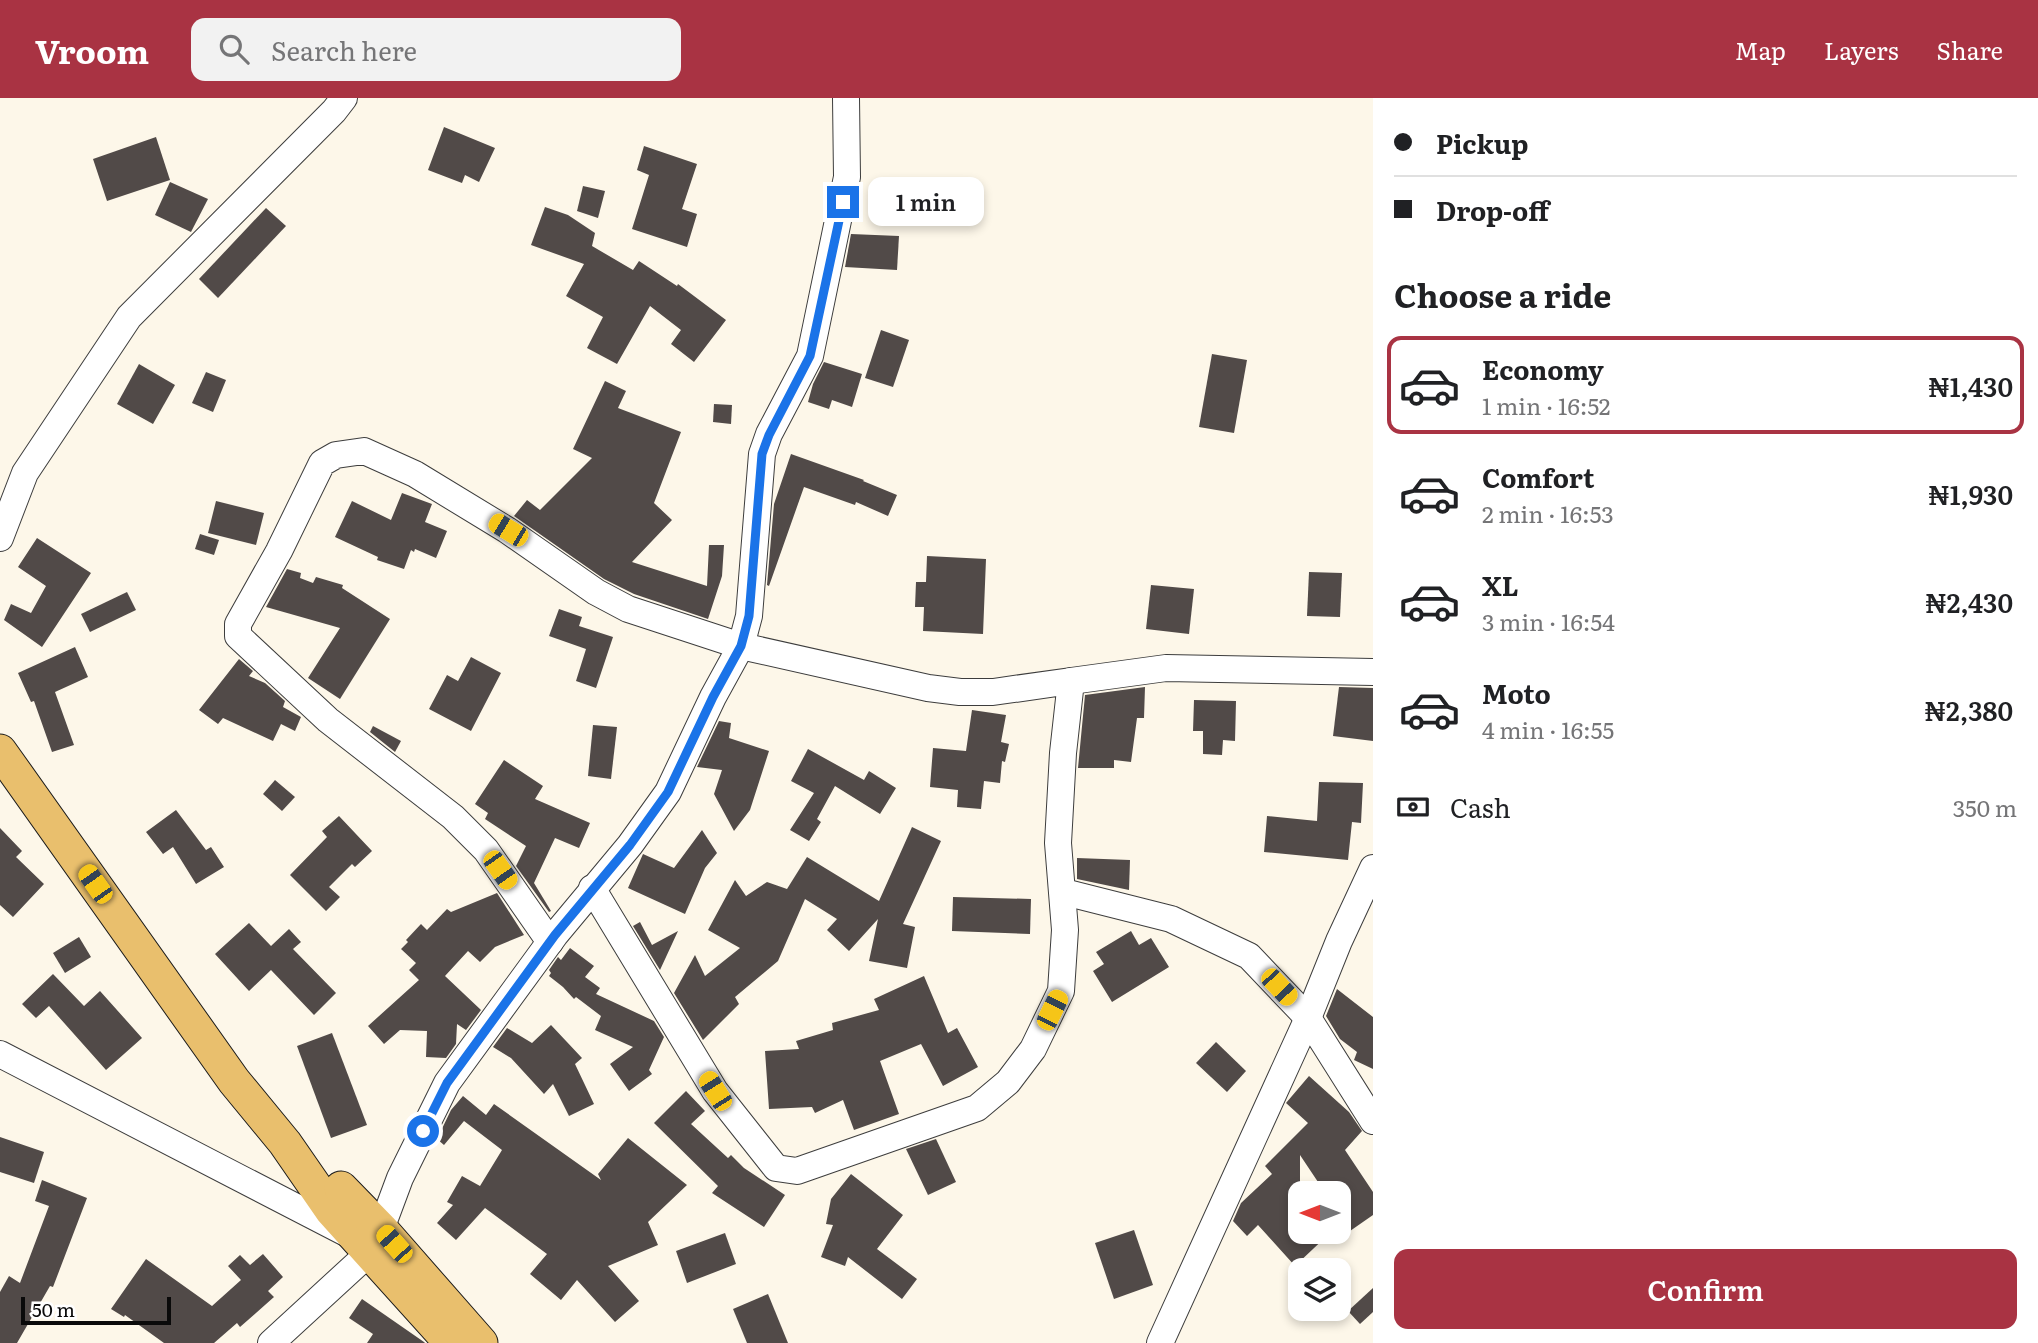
<!DOCTYPE html>
<meta charset="utf-8">
<style>
:root{--surface:#fff;--page:#f2f2f2;--text:#202124;--muted:#757577;--line:#e0e0e0;--accent:#a93343}
body{margin:0;font-family:Literata,serif;background:var(--page);color:var(--text);height:100vh;display:flex;flex-direction:column;font-size:26px;white-space:nowrap}
*{box-sizing:border-box;margin:0}
p{font-size:23px;color:var(--muted)}
.icon{flex:none;width:38px;height:38px;fill:none;stroke:currentColor;stroke-width:2;stroke-linecap:round;stroke-linejoin:round}
.map{position:relative;flex:1;overflow:hidden}
.details{display:flex;flex-direction:column;background:var(--surface);width:665px}
.details>*{flex:none}
.guide{display:grid;align-content:center;height:154px;padding:0 21px;background:var(--surface)}
.needle{width:46px;rotate:270deg}
.buttons{position:absolute;left:1288px;top:1083px;display:grid;gap:14px}
.buttons a{display:grid;place-items:center;width:63px;height:63px;border-radius:14px;background:var(--surface);box-shadow:0 4px 10px #0003;font-size:35px}
.scale{position:absolute;left:21px;bottom:18px;width:150px;box-sizing:border-box;padding-left:7px;border:4px solid #0a0a0a;border-top:0;font-size:19px;line-height:24px;white-space:nowrap;color:#0a0a0a;-webkit-text-stroke:5px #fff;paint-order:stroke}
.end{position:absolute;width:32px;height:32px;margin:-16px;border:9px solid #1a73e8;background:#fff;box-shadow:0 0 0 4px #fff}
.from{border-radius:50%}
.bubble{position:absolute;height:49px;border-radius:14px;background:var(--surface);box-shadow:0 4px 10px #0003;font-size:23px;font-weight:600;line-height:49px;text-align:center}
.car{position:absolute;width:21px;height:42px;margin:-21px -10px;border-radius:9px;box-shadow:0 0 5px 2px #0007;background:linear-gradient(#f5c518 24%,#345 0 40%,#f5c518 0 76%,#345 0 86%,#f5c518 0)}
.guide b{display:flex;align-items:center;gap:24px;height:66px;font-size:26px}
.guide b+b{border-top:2px solid var(--line)}
.guide i{width:18px;height:18px;background:var(--text)}
ul{padding:0;list-style:none}
li{display:flex;align-items:center;gap:21px;height:98px;margin:0 14px 10px;padding:0 7px;border:4px solid transparent;border-radius:14px}
li div{flex:1}
li b{display:block;font-size:26px}
li em{font-style:normal;font-weight:600}
li.current{border-color:var(--accent)}
li>.icon{width:63px;height:63px;stroke-width:1.5}
h2{padding:0 21px;font-size:32px;line-height:84px}
.pay{display:flex;align-items:center;gap:18px;height:77px;padding:0 21px;font-size:26px}
.pay p{margin-inline-start:auto}
.action{display:flex;gap:14px;margin-top:auto;padding:14px 21px}
.action a{flex:1;height:80px;border-radius:14px;background:var(--accent);color:#fff;font-size:28px;font-weight:600;line-height:80px;text-align:center}
header{display:flex;align-items:center;gap:42px;box-sizing:border-box;height:98px;padding:0 35px;background:var(--accent);color:#fff}
header strong{font-size:33px}
nav{display:flex;gap:38px;margin-inline-start:auto;font-size:24px}
.search{width:490px;height:63px;background:var(--page);display:flex;align-items:center;gap:18px;box-sizing:border-box;padding:0 24px;border-radius:14px;color:var(--muted);font-size:26px}
main{display:flex;flex:1;min-height:0}
.map>svg:first-child{display:block}
</style>
<header>
<strong>Vroom</strong>
<div class="search"><svg class="icon" aria-label="search" viewBox="0 0 24 24"><circle cx="10" cy="10" r="6"/><path d="M15 15l6 6"/></svg>Search here</div>
<nav><a>Map</a><a>Layers</a><a>Share</a></nav>
</header>
<main>
<div class="map">
<svg width="1373" height="1245" viewBox="0 0 1373 1245">
<rect width="100%" height="100%" fill="#fdf7e9"/>
<g fill="#514a48">
<path d="M444 29 495 50 479 84 465 77 462 85 428 72Z"/>
<path d="M156 39 170 82 107 103 93 61Z"/>
<path d="M644 48 697 66 682 111 697 116 687 149 632 131 649 77 637 72Z"/>
<path d="M170 84 208 101 191 134 155 117Z"/>
<path d="M583 88 605 93 598 120 577 113Z"/>
<path d="M545 109 568 117 595 135 592 148 633 172 639 163 677 188 678 186 726 222 694 264 671 246 681 232 650 208 617 266 587 250 603 219 566 198 584 166 531 147Z"/>
<path d="M266 110 286 128 218 200 199 181Z"/>
<path d="M851 136 899 138 897 172 845 169Z"/>
<path d="M881 232 909 242 893 289 865 280Z"/>
<path d="M1212 256 1247 262 1234 335 1199 329Z"/>
<path d="M824 264 862 276 852 309 832 302 829 311 808 304 813 286Z"/>
<path d="M139 266 175 287 153 326 117 306Z"/>
<path d="M206 274 226 282 213 314 192 305Z"/>
<path d="M605 283 626 293 618 310 681 334 654 405 672 422 632 464 707 488 709 447H724L722 478 708 521 634 496 604 481 514 418 527 402 540 412 592 360 573 351Z"/>
<path d="M714 306 732 307 731 326 713 324Z"/>
<path d="M791 356 864 382 863 383 897 397 888 418 856 404 855 407 804 389 769 488 767 487 774 406Z"/>
<path d="M402 395 432 406 425 424 447 433 436 460 415 451 414 454 411 452 404 471 377 462 378 459 335 439 352 403 391 422Z"/>
<path d="M216 403 264 415 256 447 208 435Z"/>
<path d="M200 436 219 442 214 457 195 451Z"/>
<path d="M37 440 91 475 42 549 4 522 11 506 31 515 46 488 18 469Z"/>
<path d="M927 458 986 461 983 536 923 533 924 509H915L916 484H926Z"/>
<path d="M287 471 301 475 300 480 313 485 316 479 343 487 342 490 390 521 340 601 308 580 340 530 266 509Z"/>
<path d="M1309 474 1342 475 1340 519 1307 518Z"/>
<path d="M1151 487 1194 491 1189 536 1146 531Z"/>
<path d="M127 494 136 512 90 534 81 516Z"/>
<path d="M559 511 582 519 579 528 613 539 596 590 576 583 586 551 549 538Z"/>
<path d="M75 549 88 579 55 594 74 647 52 654 34 603 31 604 18 575Z"/>
<path d="M471 559 501 575 471 633 429 611 447 577 458 583Z"/>
<path d="M239 561 253 573 249 578 265 585 285 603 283 609 301 619 295 633 281 626 273 643 223 620 218 626 199 612Z"/>
<path d="M1145 589 1144 620H1137L1131 664 1114 662V670H1078L1085 597Z"/>
<path d="M1339 589 1373 590V643L1333 638Z"/>
<path d="M1194 602 1236 603 1235 643 1223 642 1222 657 1203 656V633H1193Z"/>
<path d="M972 612 1006 617 1001 644 1009 646 1005 664 1002 663 1000 685 984 683 981 711 957 709 958 692 930 689 933 650 966 653Z"/>
<path d="M719 623 731 625 729 640 769 653 750 712 734 733 714 696 722 672 697 669Z"/>
<path d="M593 627 617 629 611 681 588 678Z"/>
<path d="M373 628 401 643 395 654 370 634Z"/>
<path d="M808 651 864 682 869 673 896 690 880 716 835 688 817 721 821 724 809 743 790 732 814 695 791 683Z"/>
<path d="M504 662 543 688 535 701 590 725 579 750 555 740 534 785 551 813 549 814 516 768 526 748 485 721 488 715 475 706Z"/>
<path d="M275 682 295 699 282 713 263 696Z"/>
<path d="M1319 684 1363 685 1361 725 1352 724 1348 762 1264 754 1267 718 1317 723Z"/>
<path d="M176 712 206 752 211 749 224 769 196 786 173 749 163 756 146 734Z"/>
<path d="M339 718 372 753 355 769 352 766 329 789 340 799 326 813 290 777 327 739 322 733Z"/>
<path d="M912 729 941 743 903 826 915 829 907 870 869 863 878 821 849 853 827 832 837 821 805 801 778 863 735 899 739 906 703 942 674 895 695 857 705 878 740 850 708 832 735 782 746 798 767 784 787 791 807 759 879 803Z"/>
<path d="M0 730 22 753 16 759 44 786 13 819 0 807Z"/>
<path d="M702 732 717 755 705 770 685 816 628 790 643 756 674 770Z"/>
<path d="M1077 760 1130 762 1129 792 1077 781Z"/>
<path d="M497 795 524 837 495 849 480 864 468 853 445 878 481 912 466 932 457 926 456 946 446 960 426 959 427 933 400 932 384 946 368 928 419 882 409 872 416 865 401 851 408 844 406 842 421 826 427 832 447 811 451 814Z"/>
<path d="M953 799 1031 801 1030 836 952 833Z"/>
<path d="M640 824 652 847 678 833 660 872 633 828Z"/>
<path d="M249 825 271 848 289 831 301 844 293 851 336 895 314 917 271 872 249 893 215 856Z"/>
<path d="M1131 833 1139 847 1151 840 1169 869 1112 904 1093 873 1104 866 1096 854Z"/>
<path d="M79 839 91 859 65 875 53 855Z"/>
<path d="M570 850 594 868 585 879 600 890 596 896 654 923 664 939 649 972 652 976 629 993 610 966 633 949 595 932 601 918 576 899 574 901 563 889 549 878 551 875 549 872 558 859 561 862Z"/>
<path d="M53 876 84 908 100 893 142 940 106 972 49 908 36 920 22 906Z"/>
<path d="M924 878 948 935 957 930 978 969 943 988 921 946 880 963 899 1016 854 1032 843 1002 815 1015 812 1009 769 1011 765 953 799 951 796 943 833 932 832 925 879 912 874 901Z"/>
<path d="M1337 891 1373 919V971L1354 962 1357 954 1340 941 1326 918Z"/>
<path d="M551 927 582 960 575 966 594 1006 569 1018 553 986 544 996 511 960 493 949 507 930 532 945Z"/>
<path d="M332 935 367 1027 331 1040 297 948Z"/>
<path d="M1216 944 1246 973 1227 994 1196 965Z"/>
<path d="M1309 978 1349 1014 1362 1033 1345 1052 1373 1094V1117L1350 1133 1339 1115V1096H1326L1300 1057V1088L1288 1100 1300 1113V1134H1331L1295 1168 1258 1127 1247 1138 1233 1123 1241 1105 1272 1076 1265 1068 1308 1025 1286 1005Z"/>
<path d="M686 993 705 1013 691 1026 728 1060 731 1057 744 1070 785 1097 764 1129 712 1095 718 1088 654 1025Z"/>
<path d="M463 998 486 1017 494 1006 601 1082 598 1076 628 1040 687 1087 648 1124 658 1147 608 1168 639 1203 615 1224 577 1182 561 1202 530 1176 547 1156 485 1110 456 1142 437 1125 453 1107 447 1104 462 1078 480 1088 502 1052 464 1023 444 1047 437 1041 451 1012Z"/>
<path d="M0 1039 44 1054 34 1085 0 1074Z"/>
<path d="M936 1041 956 1084 928 1097 906 1051Z"/>
<path d="M851 1076 903 1117 877 1151 917 1181 902 1201 848 1159 845 1168 821 1159 833 1127 826 1126 831 1101Z"/>
<path d="M42 1082 87 1100 53 1189 50 1188 17 1245H0V1194L9 1178 20 1185 49 1108 35 1103Z"/>
<path d="M1134 1132 1153 1187 1114 1201 1095 1145Z"/>
<path d="M725 1135 736 1166 687 1185 676 1153Z"/>
<path d="M263 1156 283 1179 268 1193 274 1199 240 1229 237 1225 214 1245H164L125 1217 124 1219 111 1211 146 1161 212 1208 241 1182 228 1168 240 1157 250 1167Z"/>
<path d="M1373 1190V1214L1360 1226 1348 1213Z"/>
<path d="M768 1196 788 1245H747L733 1211Z"/>
<path d="M362 1201 424 1244 425 1245H367L373 1236 349 1220Z"/>
</g>
<g fill="none" stroke-linecap="round" stroke-linejoin="round">
<defs>
<g id="minor">
<path d="M0 440 25 375 129 219 334 13 344 0"/>
<path d="M1071 583 1166 570 1373 574"/>
<path d="M1064 794 1171 821 1249 858 1308 920 1373 1023"/>
<path d="M550 844 486 752 453 719 328 622 238 538V526L279 453 322 365 336 357 364 353 415 376 507 432 596 494 628 511 741 548 928 590 960 594H993L1071 583 1063 655 1058 745 1065 832 1061 893 1033 951 1008 984 977 1010 797 1073 776 1070 715 993 592 790"/>
<path d="M0 956 348 1136"/>
<path d="M381 1131 400 1080 447 985 555 837 630 747 668 694 713 599 741 548 749 518 762 356 769 336 810 258 847 79 846 0"/>
<path d="M271 1245 369 1155"/>
<path d="M1160 1245 1308 920 1339 843 1373 770"/>
</g>
<g id="major">
<path d="M0 653 234 983 285 1045 332 1113 451 1245"/>
<path d="M341 1090 381 1131 481 1245"/>
</g>
</defs>
<use href="#minor" stroke="#3d3d3d" stroke-width="28"/>
<use href="#major" stroke="#1b1b1b" stroke-width="35"/>
<use href="#minor" stroke="#fff" stroke-width="26"/>
<use href="#major" stroke="#e9bf6d" stroke-width="33"/>
</g>
<g fill="none" stroke-linecap="round" stroke-linejoin="round">
<path stroke="#1a73e8" stroke-width="9" d="M423 1033 447 985 555 837 630 747 668 694 713 599 741 548 749 518 762 356 769 337 810 258 843 104"/>
</g>
</svg>
<div class="buttons">
<a><svg class="needle" viewBox="-14 -14 28 28"><path d="M0-13l5 13h-10z" fill="#e53935"/><path d="M0 13l5-13h-10z" fill="#757577"/></svg></a>
<a><svg class="icon" aria-label="layers" viewBox="0 0 24 24"><path d="M12 4l9 5-9 5-9-5zM3 14l9 5 9-5"/></svg></a>
</div>
<div class="scale">50 m</div>
<i class="end from" style="left:423px;top:1033px"></i>
<i class="end" style="left:843px;top:104px"></i>
<div class="bubble" style="left:868px;top:79px;width:116px">1 min</div>
<i class="car" style="left:508px;top:432px;rotate:301deg"></i>
<i class="car" style="left:500px;top:772px;rotate:145deg"></i>
<i class="car" style="left:95px;top:786px;rotate:325deg"></i>
<i class="car" style="left:1279px;top:889px;rotate:137deg"></i>
<i class="car" style="left:1052px;top:912px;rotate:26deg"></i>
<i class="car" style="left:715px;top:993px;rotate:328deg"></i>
<i class="car" style="left:394px;top:1146px;rotate:318deg"></i>
</div>
<section class="details">
<div class="guide">
<b><i class="from"></i>Pickup</b>
<b><i></i>Drop-off</b>
</div>
<h2>Choose a ride</h2>
<ul>
<li class="current"><svg class="icon" aria-label="car" viewBox="0 0 24 24"><path d="M5 17H2v-5l4-1 3-4h7l3 4 3 1v5h-3M9 17h6M6 11h13"/><circle cx="7" cy="17" r="2"/><circle cx="17" cy="17" r="2"/></svg><div><b>Economy</b><p>1 min · 16:52</p></div><em>₦1,430</em></li>
<li><svg class="icon" aria-label="car" viewBox="0 0 24 24"><path d="M5 17H2v-5l4-1 3-4h7l3 4 3 1v5h-3M9 17h6M6 11h13"/><circle cx="7" cy="17" r="2"/><circle cx="17" cy="17" r="2"/></svg><div><b>Comfort</b><p>2 min · 16:53</p></div><em>₦1,930</em></li>
<li><svg class="icon" aria-label="car" viewBox="0 0 24 24"><path d="M5 17H2v-5l4-1 3-4h7l3 4 3 1v5h-3M9 17h6M6 11h13"/><circle cx="7" cy="17" r="2"/><circle cx="17" cy="17" r="2"/></svg><div><b>XL</b><p>3 min · 16:54</p></div><em>₦2,430</em></li>
<li><svg class="icon" aria-label="car" viewBox="0 0 24 24"><path d="M5 17H2v-5l4-1 3-4h7l3 4 3 1v5h-3M9 17h6M6 11h13"/><circle cx="7" cy="17" r="2"/><circle cx="17" cy="17" r="2"/></svg><div><b>Moto</b><p>4 min · 16:55</p></div><em>₦2,380</em></li>
</ul>
<div class="pay"><svg class="icon" aria-label="cash" viewBox="0 0 24 24"><path d="M3 7h18v10H3z"/><circle cx="12" cy="12" r="2"/></svg>Cash<p>350 m</p></div>
<div class="action"><a>Confirm</a></div>
</section>
</main>
